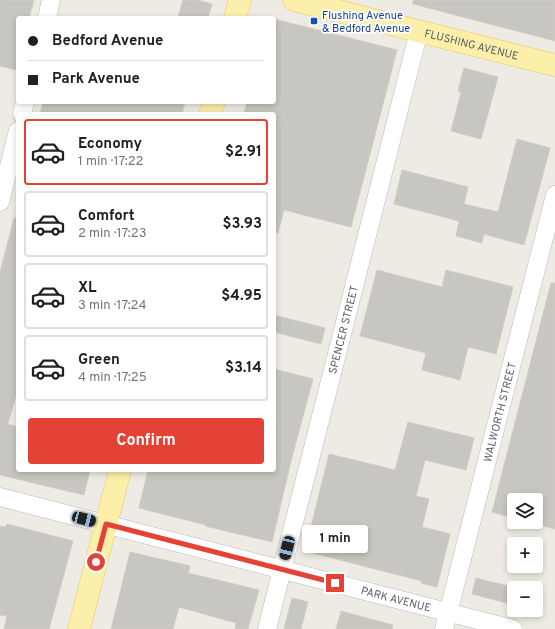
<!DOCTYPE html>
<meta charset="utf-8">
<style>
:root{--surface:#fff;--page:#f2f2f2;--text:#202124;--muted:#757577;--line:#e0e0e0;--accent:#e34234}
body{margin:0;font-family:Overpass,sans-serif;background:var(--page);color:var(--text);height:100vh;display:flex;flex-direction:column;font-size:15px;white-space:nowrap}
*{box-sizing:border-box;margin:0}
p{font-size:13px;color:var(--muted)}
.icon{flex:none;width:22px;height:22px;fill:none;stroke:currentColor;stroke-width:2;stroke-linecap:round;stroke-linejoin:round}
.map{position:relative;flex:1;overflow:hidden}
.panel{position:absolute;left:16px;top:112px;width:260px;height:360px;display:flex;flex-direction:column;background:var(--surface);border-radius:4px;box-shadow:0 2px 6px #0003}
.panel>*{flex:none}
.banner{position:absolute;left:16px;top:16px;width:260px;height:88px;border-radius:4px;box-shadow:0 2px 6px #0003;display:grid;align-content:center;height:88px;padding:0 12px;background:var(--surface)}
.fabs{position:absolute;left:507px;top:493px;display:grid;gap:8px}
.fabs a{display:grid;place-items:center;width:36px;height:36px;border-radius:4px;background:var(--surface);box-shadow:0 2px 6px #0003;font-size:20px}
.end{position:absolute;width:18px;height:18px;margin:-9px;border:5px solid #e34234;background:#fff;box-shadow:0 0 0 2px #fff}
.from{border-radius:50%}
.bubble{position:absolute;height:28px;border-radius:4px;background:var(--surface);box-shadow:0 2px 6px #0003;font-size:13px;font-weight:700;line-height:28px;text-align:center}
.car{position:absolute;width:12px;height:24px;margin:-12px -6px;border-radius:5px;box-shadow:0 0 3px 1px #0007;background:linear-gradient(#222 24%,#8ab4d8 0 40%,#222 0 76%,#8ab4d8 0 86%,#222 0)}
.banner b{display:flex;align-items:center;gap:14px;height:38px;font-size:15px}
.banner b+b{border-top:1px solid var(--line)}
.banner i{width:10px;height:10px;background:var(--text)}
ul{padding:7px 0 0;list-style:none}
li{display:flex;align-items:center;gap:12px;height:66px;margin:0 8px 6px;padding:0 4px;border:2px solid var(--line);border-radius:4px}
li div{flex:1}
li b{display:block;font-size:15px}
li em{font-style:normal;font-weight:700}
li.on{border-color:var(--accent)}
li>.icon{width:36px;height:36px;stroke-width:1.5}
.action{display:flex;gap:8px;margin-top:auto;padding:8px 12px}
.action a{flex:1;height:46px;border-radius:4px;background:var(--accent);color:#fff;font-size:16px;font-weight:700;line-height:46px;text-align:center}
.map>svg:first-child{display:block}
</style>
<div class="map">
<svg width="555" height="629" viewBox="0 0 555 629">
<rect width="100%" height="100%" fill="#edebe3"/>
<g fill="#c8c6c0" stroke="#d2cdc2">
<path d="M0 0H34L29 18H18V61L16 70 0 66Z"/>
<path d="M183 0H197L212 4 208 18H178Z"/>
<path d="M413 0H555V41L413 4Z"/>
<path d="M274 19 397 50 351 227 284 210 278 233 274 232V114H244L247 102H274Z"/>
<path d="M464 68 498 77 481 139 451 131 461 92 458 91Z"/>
<path d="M43 102H185L182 114H40Z"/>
<path d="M517 139 550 148 524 245 484 234 482 243 456 236 459 221 394 204 402 170 468 187 464 204 498 212Z"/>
<path d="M14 218 18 219V388L8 424 18 427V470H90L84 495 0 475V272Z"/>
<path d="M377 270 442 287 446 270 513 287 496 354 468 347 460 380 422 370 426 353 360 336Z"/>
<path d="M551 283H555V529L528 522H536V500H514V518L492 512Z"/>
<path d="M274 315 325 328 321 344 274 332Z"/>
<path d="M274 369 313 379 291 461 272 542 205 526 206 525 139 508 148 470H274Z"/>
<path d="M408 422 474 438 466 470 425 460 416 496 429 499 422 527 450 534 437 587 421 583 422 581 305 551 329 454 395 470Z"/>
<path d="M7 524 73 541 49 629H4L7 616 0 615V526L6 527Z"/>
<path d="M130 552 190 566 188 573 259 590 248 629H235L236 623 179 607 173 629H111Z"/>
<path d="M476 578 516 588H514V605L472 594Z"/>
<path d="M536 593 541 594 537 611 535 610H536Z"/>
<path d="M292 598 308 602 301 629H284Z"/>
<path d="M341 611 393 625 392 629H336Z"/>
</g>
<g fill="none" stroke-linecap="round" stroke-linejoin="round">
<defs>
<g id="minor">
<path d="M47 18 51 0"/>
<path d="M22 114 25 102"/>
<path d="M0 202 18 131"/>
<path id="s1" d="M0 497 513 629"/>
<path id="s2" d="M267 629 419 31"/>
<path id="s3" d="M444 629 555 195"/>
</g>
<g id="major">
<path id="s4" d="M294 0 555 65"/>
<path d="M235 18 240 0"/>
<path d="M210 114 214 102"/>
<path d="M79 629 120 470"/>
</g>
</defs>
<use href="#minor" stroke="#b6b9bd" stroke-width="19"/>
<use href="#major" stroke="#ecc55e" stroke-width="23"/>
<use href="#minor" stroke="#fff" stroke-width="18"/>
<use href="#major" stroke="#fcefaa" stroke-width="22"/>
</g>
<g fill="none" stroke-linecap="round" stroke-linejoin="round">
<path stroke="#e34234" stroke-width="5" d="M96 562 106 524 335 583"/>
</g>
<rect fill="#1a4fb4" stroke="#fff" stroke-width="1.5" x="310" y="17" width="8" height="8" rx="2"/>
<g text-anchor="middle" stroke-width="3.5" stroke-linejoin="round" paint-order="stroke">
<g font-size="11" fill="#164399" stroke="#fff" text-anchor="start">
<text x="322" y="19">Flushing Avenue<tspan x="322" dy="13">&amp; Bedford Avenue</tspan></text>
</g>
<g font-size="11" fill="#5b5f63" stroke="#fff">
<text dy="4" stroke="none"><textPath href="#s4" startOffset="183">FLUSHING AVENUE</textPath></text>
<text dy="4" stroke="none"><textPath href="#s2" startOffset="309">SPENCER STREET</textPath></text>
<text dy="4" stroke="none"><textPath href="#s3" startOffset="224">WALWORTH STREET</textPath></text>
<text dy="4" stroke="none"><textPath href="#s1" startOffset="409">PARK AVENUE</textPath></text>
</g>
</g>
</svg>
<div class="fabs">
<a><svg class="icon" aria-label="layers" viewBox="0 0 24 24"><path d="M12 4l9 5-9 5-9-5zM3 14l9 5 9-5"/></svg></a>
<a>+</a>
<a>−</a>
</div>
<i class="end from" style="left:96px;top:562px"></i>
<i class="end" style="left:335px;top:583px"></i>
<div class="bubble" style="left:302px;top:525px;width:66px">1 min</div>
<i class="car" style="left:84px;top:519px;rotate:105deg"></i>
<i class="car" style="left:287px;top:548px;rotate:194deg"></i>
<div class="banner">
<b><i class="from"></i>Bedford Avenue</b>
<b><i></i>Park Avenue</b>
</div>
<section class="panel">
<ul>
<li class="on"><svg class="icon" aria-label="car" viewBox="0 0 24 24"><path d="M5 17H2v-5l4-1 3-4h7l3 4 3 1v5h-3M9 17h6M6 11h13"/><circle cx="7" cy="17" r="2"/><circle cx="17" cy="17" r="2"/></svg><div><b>Economy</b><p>1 min · 17:22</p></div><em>$2.91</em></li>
<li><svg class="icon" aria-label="car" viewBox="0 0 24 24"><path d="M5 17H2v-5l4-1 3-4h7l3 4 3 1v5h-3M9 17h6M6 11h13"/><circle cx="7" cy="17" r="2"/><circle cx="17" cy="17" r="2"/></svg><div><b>Comfort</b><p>2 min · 17:23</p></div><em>$3.93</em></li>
<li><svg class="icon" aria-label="car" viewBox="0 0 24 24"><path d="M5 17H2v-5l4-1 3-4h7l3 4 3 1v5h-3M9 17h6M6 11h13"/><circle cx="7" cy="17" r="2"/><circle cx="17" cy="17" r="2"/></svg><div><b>XL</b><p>3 min · 17:24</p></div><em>$4.95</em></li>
<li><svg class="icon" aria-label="car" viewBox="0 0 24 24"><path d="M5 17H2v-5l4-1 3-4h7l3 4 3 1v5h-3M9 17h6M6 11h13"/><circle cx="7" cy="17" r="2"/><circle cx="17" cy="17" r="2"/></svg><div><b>Green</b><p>4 min · 17:25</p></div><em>$3.14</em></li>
</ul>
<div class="action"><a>Confirm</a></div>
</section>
</div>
